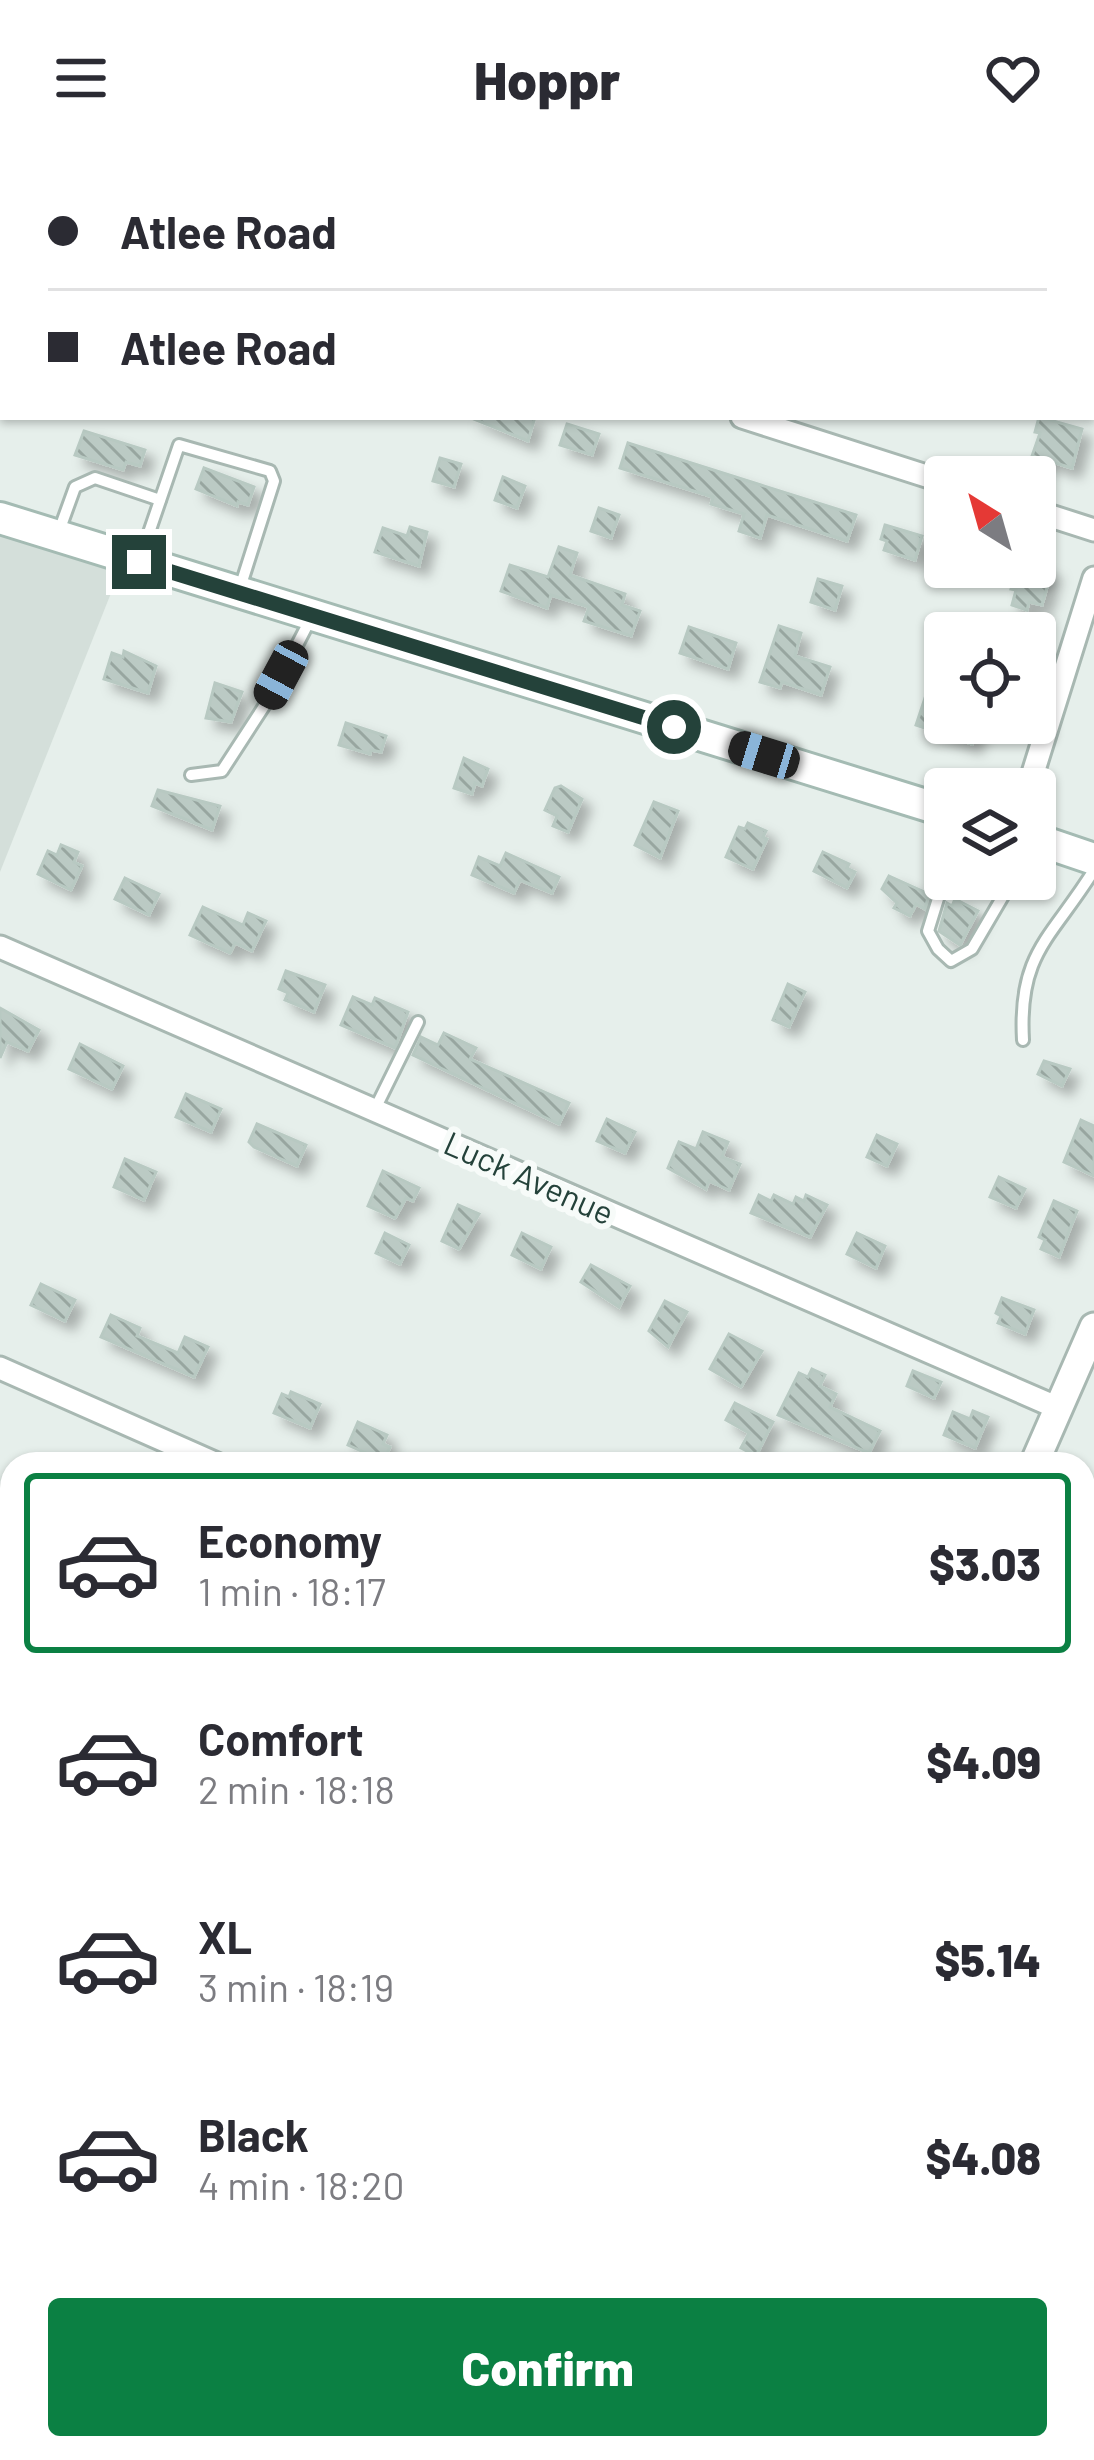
<!DOCTYPE html>
<meta charset="utf-8">
<style>
:root{--surface:#fff;--page:#f2f2f3;--text:#2b2b33;--muted:#7c7c81;--line:#e1e1e2;--accent:#0b8043}
body{margin:0;font-family:Barlow,sans-serif;background:var(--page);color:var(--text);height:100vh;display:flex;flex-direction:column;font-size:45px;white-space:nowrap}
*{box-sizing:border-box;margin:0}
p{font-size:39px;color:var(--muted)}
.icon{flex:none;width:66px;height:66px;fill:none;stroke:currentColor;stroke-width:2;stroke-linecap:round;stroke-linejoin:round}
.map{position:relative;flex:1;overflow:hidden}
.sheet{position:absolute;left:0px;top:1296px;width:1095px;height:1008px;display:flex;flex-direction:column;background:var(--surface);border-radius:36px 36px 0 0;box-shadow:0 3px 9px #0004}
.sheet>*{flex:none}
.banner{position:absolute;left:0px;top:0px;width:1095px;height:264px;box-shadow:0 3px 9px #0004;display:grid;align-content:center;height:264px;padding:0 48px;background:var(--surface)}
.needle{width:78px;rotate:323deg}
.tools{position:absolute;left:924px;top:300px;display:grid;gap:24px}
.tools a{display:grid;place-items:center;width:132px;height:132px;border-radius:12px;background:var(--surface);box-shadow:0 3px 9px #0004;font-size:60px}
.end{position:absolute;width:54px;height:54px;margin:-27px;border:15px solid #24423a;background:#fff;box-shadow:0 0 0 6px #fff}
.from{border-radius:50%}
.car{position:absolute;width:36px;height:72px;margin:-36px -18px;border-radius:15px;box-shadow:0 0 9px 3px #0007;background:linear-gradient(#222 24%,#8ab4d8 0 40%,#222 0 76%,#8ab4d8 0 86%,#222 0)}
.banner b{display:flex;align-items:center;gap:42px;height:114px;font-size:45px}
.banner b+b{border-top:3px solid var(--line)}
.banner i{width:30px;height:30px;background:var(--text)}
ul{padding:21px 0 0;list-style:none}
li{display:flex;align-items:center;gap:36px;height:180px;margin:0 24px 18px;padding:0 24px;border:6px solid transparent;border-radius:12px}
li div{flex:1}
li b{display:block;font-size:45px}
li em{font-style:normal;font-weight:800}
li.current{border-color:var(--accent)}
li>.icon{width:108px;height:108px;stroke-width:1.5}
.button{display:flex;gap:24px;margin-top:auto;padding:24px 48px}
.button a{flex:1;height:138px;border-radius:12px;background:var(--accent);color:#fff;font-size:48px;font-weight:800;line-height:138px;text-align:center}
header{display:flex;justify-content:space-between;align-items:center;height:156px;padding:0 48px;background:var(--surface);font-size:54px;font-weight:800}
.map>svg:first-child{display:block}
</style>
<header><svg class="icon" aria-label="menu" viewBox="0 0 24 24"><path d="M4 6h16M4 12h16M4 18h16"/></svg>Hoppr<svg class="icon" aria-label="heart" viewBox="0 0 24 24"><path d="M12 20l-8-8c-3-5 5-10 8-4 3-6 11-1 8 4z"/></svg></header>
<div class="map">
<svg width="1094" height="2304" viewBox="0 0 1094 2304">
<defs>
<pattern id="building-back-hatch" width="6" height="6" patternUnits="userSpaceOnUse" patternTransform="scale(3)"><rect width="6" height="6" fill="#bbcac4"/><path d="M-1 5l2 2M0 0l6 6M5-1l2 2" fill="none" stroke="#98a6a0"/></pattern>
<filter id="shadow"><feDropShadow dx="9" dy="9" stdDeviation="6" flood-color="#0004"/></filter>
</defs>
<rect width="100%" height="100%" fill="#e6efeb"/>
<g fill="#d4dfda">
<path d="M0 380 119 417 0 716Z"/>
<path d="M1083 1697 1094 1699V2078L1083 2075Z"/>
</g>
<g fill="url(#building-back-hatch)" stroke="#b8c9c2" stroke-width="3" filter="url(#shadow)">
<path d="M469 261H535L528 285Z"/>
<path d="M1039 261 1082 273 1072 312 1032 300 1040 277 1035 276Z"/>
<path d="M567 268 599 278 592 299 560 289Z"/>
<path d="M84 275 145 294 140 310 126 306 123 314 75 299Z"/>
<path d="M628 287 856 359 847 385 767 359 760 382 739 375 744 358 711 348 713 341 620 312Z"/>
<path d="M440 302 461 308 454 331 433 325Z"/>
<path d="M204 312 254 331 248 349 238 346 237 350 196 333Z"/>
<path d="M503 321 525 330 517 352 495 344Z"/>
<path d="M599 352 619 359 611 382 591 375Z"/>
<path d="M885 369 922 380 915 404 884 394 887 385 881 383Z"/>
<path d="M410 371 427 376 419 410 375 396 383 372 407 380Z"/>
<path d="M559 391 577 397 570 419 625 438 622 449 640 455 631 480 584 465 589 451 551 439 547 452 501 435 510 409 548 421Z"/>
<path d="M1037 410 1052 414 1042 449 1029 446 1027 454 1012 449 1016 434 1011 433 1018 411 1035 416Z"/>
<path d="M818 423 842 430 835 454 811 446Z"/>
<path d="M779 470 801 477 795 500 830 511 821 539 782 526 780 532 760 526Z"/>
<path d="M689 471 736 487 728 513 680 497Z"/>
<path d="M124 495 156 510 148 537 104 523 112 497 123 501Z"/>
<path d="M931 524 945 529V567H979L972 588 916 569Z"/>
<path d="M215 527 242 536 231 566 206 562Z"/>
<path d="M346 567 386 580 381 596 371 594 370 598 339 589Z"/>
<path d="M464 602 488 613 482 630 475 627 472 638 454 632Z"/>
<path d="M561 630 582 643 568 676 553 670 557 660 545 654 555 632Z"/>
<path d="M158 634 220 650 212 674 152 650Z"/>
<path d="M654 646 678 655 660 702 635 689Z"/>
<path d="M748 667 766 675 763 681 767 683 753 713 726 701 739 671 745 673Z"/>
<path d="M61 689 78 696 74 706 82 710 71 734 38 718 48 695 57 699Z"/>
<path d="M823 696 849 708 847 712 855 716 847 732 814 715Z"/>
<path d="M506 697 559 721 552 737 520 724 514 737 472 719 479 701 500 710Z"/>
<path d="M889 720 929 738 925 753 916 748 910 760 894 752 897 747 882 733Z"/>
<path d="M125 722 159 738 149 759 115 743Z"/>
<path d="M955 743 978 755 960 789 939 775 947 747 952 750Z"/>
<path d="M203 751 243 769 248 757 266 765 252 795 235 787 230 797 190 779Z"/>
<path d="M286 815 325 829 314 856 285 844 288 837 279 833Z"/>
<path d="M788 828 805 836 789 871 773 864Z"/>
<path d="M353 841 372 849 375 842 408 856 395 892 341 869Z"/>
<path d="M0 852 39 874 28 895 7 886 0 902Z"/>
<path d="M444 877 476 892 470 903 569 947 559 968 413 899 421 881 438 889Z"/>
<path d="M80 888 123 910 112 933 69 913Z"/>
<path d="M1044 905 1070 913 1062 930 1038 918Z"/>
<path d="M186 938 221 953 211 976 176 961Z"/>
<path d="M607 963 635 976 625 997 597 985Z"/>
<path d="M1081 964 1094 970V1020L1064 1006Z"/>
<path d="M257 968 306 989 297 1010 254 991 249 986Z"/>
<path d="M703 976 728 986 722 1001 740 1008 729 1034 709 1025 706 1033 668 1012 679 986 696 993Z"/>
<path d="M877 979 897 988 887 1010 867 1001Z"/>
<path d="M125 1003 156 1016 144 1044 114 1031Z"/>
<path d="M383 1015 419 1032 413 1045 406 1042 395 1062 368 1050Z"/>
<path d="M999 1021 1025 1033 1016 1052 990 1041Z"/>
<path d="M759 1039 771 1045 774 1039 793 1048 796 1041 804 1045 806 1039 827 1049 810 1081 751 1057Z"/>
<path d="M1054 1045 1077 1055 1059 1101 1041 1093 1045 1084 1039 1081Z"/>
<path d="M458 1049 479 1058 459 1093 442 1085Z"/>
<path d="M385 1077 409 1089 400 1108 376 1097Z"/>
<path d="M522 1077 551 1091 541 1113 512 1099Z"/>
<path d="M857 1077 885 1090 876 1112 847 1098Z"/>
<path d="M591 1109 630 1130 619 1151 581 1126Z"/>
<path d="M41 1128 75 1144 65 1165 31 1149Z"/>
<path d="M1002 1142 1034 1154 1025 1178 998 1167 1001 1160 996 1157Z"/>
<path d="M665 1145 687 1156 668 1191 649 1175Z"/>
<path d="M111 1159 140 1172 137 1180 178 1197 185 1181 208 1191 194 1221 101 1181Z"/>
<path d="M729 1178 762 1195 741 1231 710 1213Z"/>
<path d="M812 1213 825 1219 820 1230 836 1238 830 1251 880 1275 869 1297 778 1259 799 1217 808 1221Z"/>
<path d="M913 1215 941 1226 934 1242 907 1230Z"/>
<path d="M291 1236 320 1248 310 1272 274 1257 282 1238 289 1241Z"/>
<path d="M735 1247 773 1266 756 1300 741 1292 749 1277 726 1264Z"/>
<path d="M973 1255 988 1261 975 1292 944 1279 953 1256 970 1263Z"/>
<path d="M358 1266 387 1279 383 1288 390 1291 384 1305 348 1289Z"/>
</g>
<g fill="none" stroke-linecap="round" stroke-linejoin="round">
<defs>
<g id="service">
<path d="M58 378 75 331 95 322 160 344"/>
<path d="M140 403 179 289 270 315 274 325 239 435"/>
<path d="M191 619 222 615 270 541 311 462"/>
<path d="M945 720 928 775 938 793 951 805 972 793 1013 723"/>
<path d="M1023 884C1018 796 1052 782 1094 714"/>
<path d="M374 955 418 866"/>
<path d="M1094 2010 1085 2044 1094 2045"/>
</g>
<g id="minor">
<path d="M860 0 863 3"/>
<path d="M280 3 281 0"/>
<path d="M1092 222 1094 223"/>
<path d="M742 261 945 326"/>
<path d="M1035 355 1094 374"/>
<path d="M1028 633 1094 422"/>
<path d="M0 791 1058 1252"/>
<path d="M0 1212 217 1308"/>
<path d="M1083 1453 1094 1458"/>
<path d="M0 1654 12 1660"/>
<path d="M0 1781 12 1754"/>
<path d="M1083 1886 1094 1888"/>
<path d="M0 2093 12 2100"/>
<path d="M1083 2182 1094 2184"/>
<path d="M406 2292 434 2304"/>
</g>
<g id="tertiary">
<path d="M1034 1308 1094 1171"/>
<path d="M603 2304 608 2292"/>
</g>
<g id="secondary">
<path d="M0 362 945 655"/>
<path d="M1035 683 1094 703"/>
</g>
</defs>
<use href="#service" stroke="#a8b8b2" stroke-width="16"/>
<use href="#minor" stroke="#a8b8b2" stroke-width="27"/>
<use href="#tertiary" stroke="#a8b8b2" stroke-width="33"/>
<use href="#secondary" stroke="#a4bbb3" stroke-width="36"/>
<use href="#service" stroke="#fff" stroke-width="10"/>
<use href="#minor" stroke="#fff" stroke-width="21"/>
<use href="#tertiary" stroke="#fff" stroke-width="27"/>
<use href="#secondary" stroke="#fff" stroke-width="30"/>
</g>
<g fill="none" stroke-linecap="round" stroke-linejoin="round">
<path stroke="#24423a" stroke-width="15" d="M139 406 674 571"/>
</g>
<g text-anchor="middle" stroke-width="12" stroke-linejoin="round" paint-order="stroke">
<g font-size="33" fill="#24423a" stroke="#f7fbf9">
<text transform="translate(529 1022) rotate(24)" y="12">Luck Avenue</text>
</g>
</g>
</svg>
<div class="tools">
<a><svg class="needle" viewBox="-14 -14 28 28"><path d="M0-13l5 13h-10z" fill="#e53935"/><path d="M0 13l5-13h-10z" fill="#7c7c81"/></svg></a>
<a><svg class="icon" aria-label="locate" viewBox="0 0 24 24"><circle cx="12" cy="12" r="6"/><path d="M12 2v4M12 18v4M2 12h4M18 12h4"/></svg></a>
<a><svg class="icon" aria-label="layers" viewBox="0 0 24 24"><path d="M12 4l9 5-9 5-9-5zM3 14l9 5 9-5"/></svg></a>
</div>
<i class="end from" style="left:674px;top:571px"></i>
<i class="end" style="left:139px;top:406px"></i>
<i class="car" style="left:281px;top:519px;rotate:208deg"></i>
<i class="car" style="left:764px;top:599px;rotate:287deg"></i>
<div class="banner">
<b><i class="from"></i>Atlee Road</b>
<b><i></i>Atlee Road</b>
</div>
<section class="sheet">
<ul>
<li class="current"><svg class="icon" aria-label="car" viewBox="0 0 24 24"><path d="M5 17H2v-5l4-1 3-4h7l3 4 3 1v5h-3M9 17h6M6 11h13"/><circle cx="7" cy="17" r="2"/><circle cx="17" cy="17" r="2"/></svg><div><b>Economy</b><p>1 min · 18:17</p></div><em>$3.03</em></li>
<li><svg class="icon" aria-label="car" viewBox="0 0 24 24"><path d="M5 17H2v-5l4-1 3-4h7l3 4 3 1v5h-3M9 17h6M6 11h13"/><circle cx="7" cy="17" r="2"/><circle cx="17" cy="17" r="2"/></svg><div><b>Comfort</b><p>2 min · 18:18</p></div><em>$4.09</em></li>
<li><svg class="icon" aria-label="car" viewBox="0 0 24 24"><path d="M5 17H2v-5l4-1 3-4h7l3 4 3 1v5h-3M9 17h6M6 11h13"/><circle cx="7" cy="17" r="2"/><circle cx="17" cy="17" r="2"/></svg><div><b>XL</b><p>3 min · 18:19</p></div><em>$5.14</em></li>
<li><svg class="icon" aria-label="car" viewBox="0 0 24 24"><path d="M5 17H2v-5l4-1 3-4h7l3 4 3 1v5h-3M9 17h6M6 11h13"/><circle cx="7" cy="17" r="2"/><circle cx="17" cy="17" r="2"/></svg><div><b>Black</b><p>4 min · 18:20</p></div><em>$4.08</em></li>
</ul>
<div class="button"><a>Confirm</a></div>
</section>
</div>
